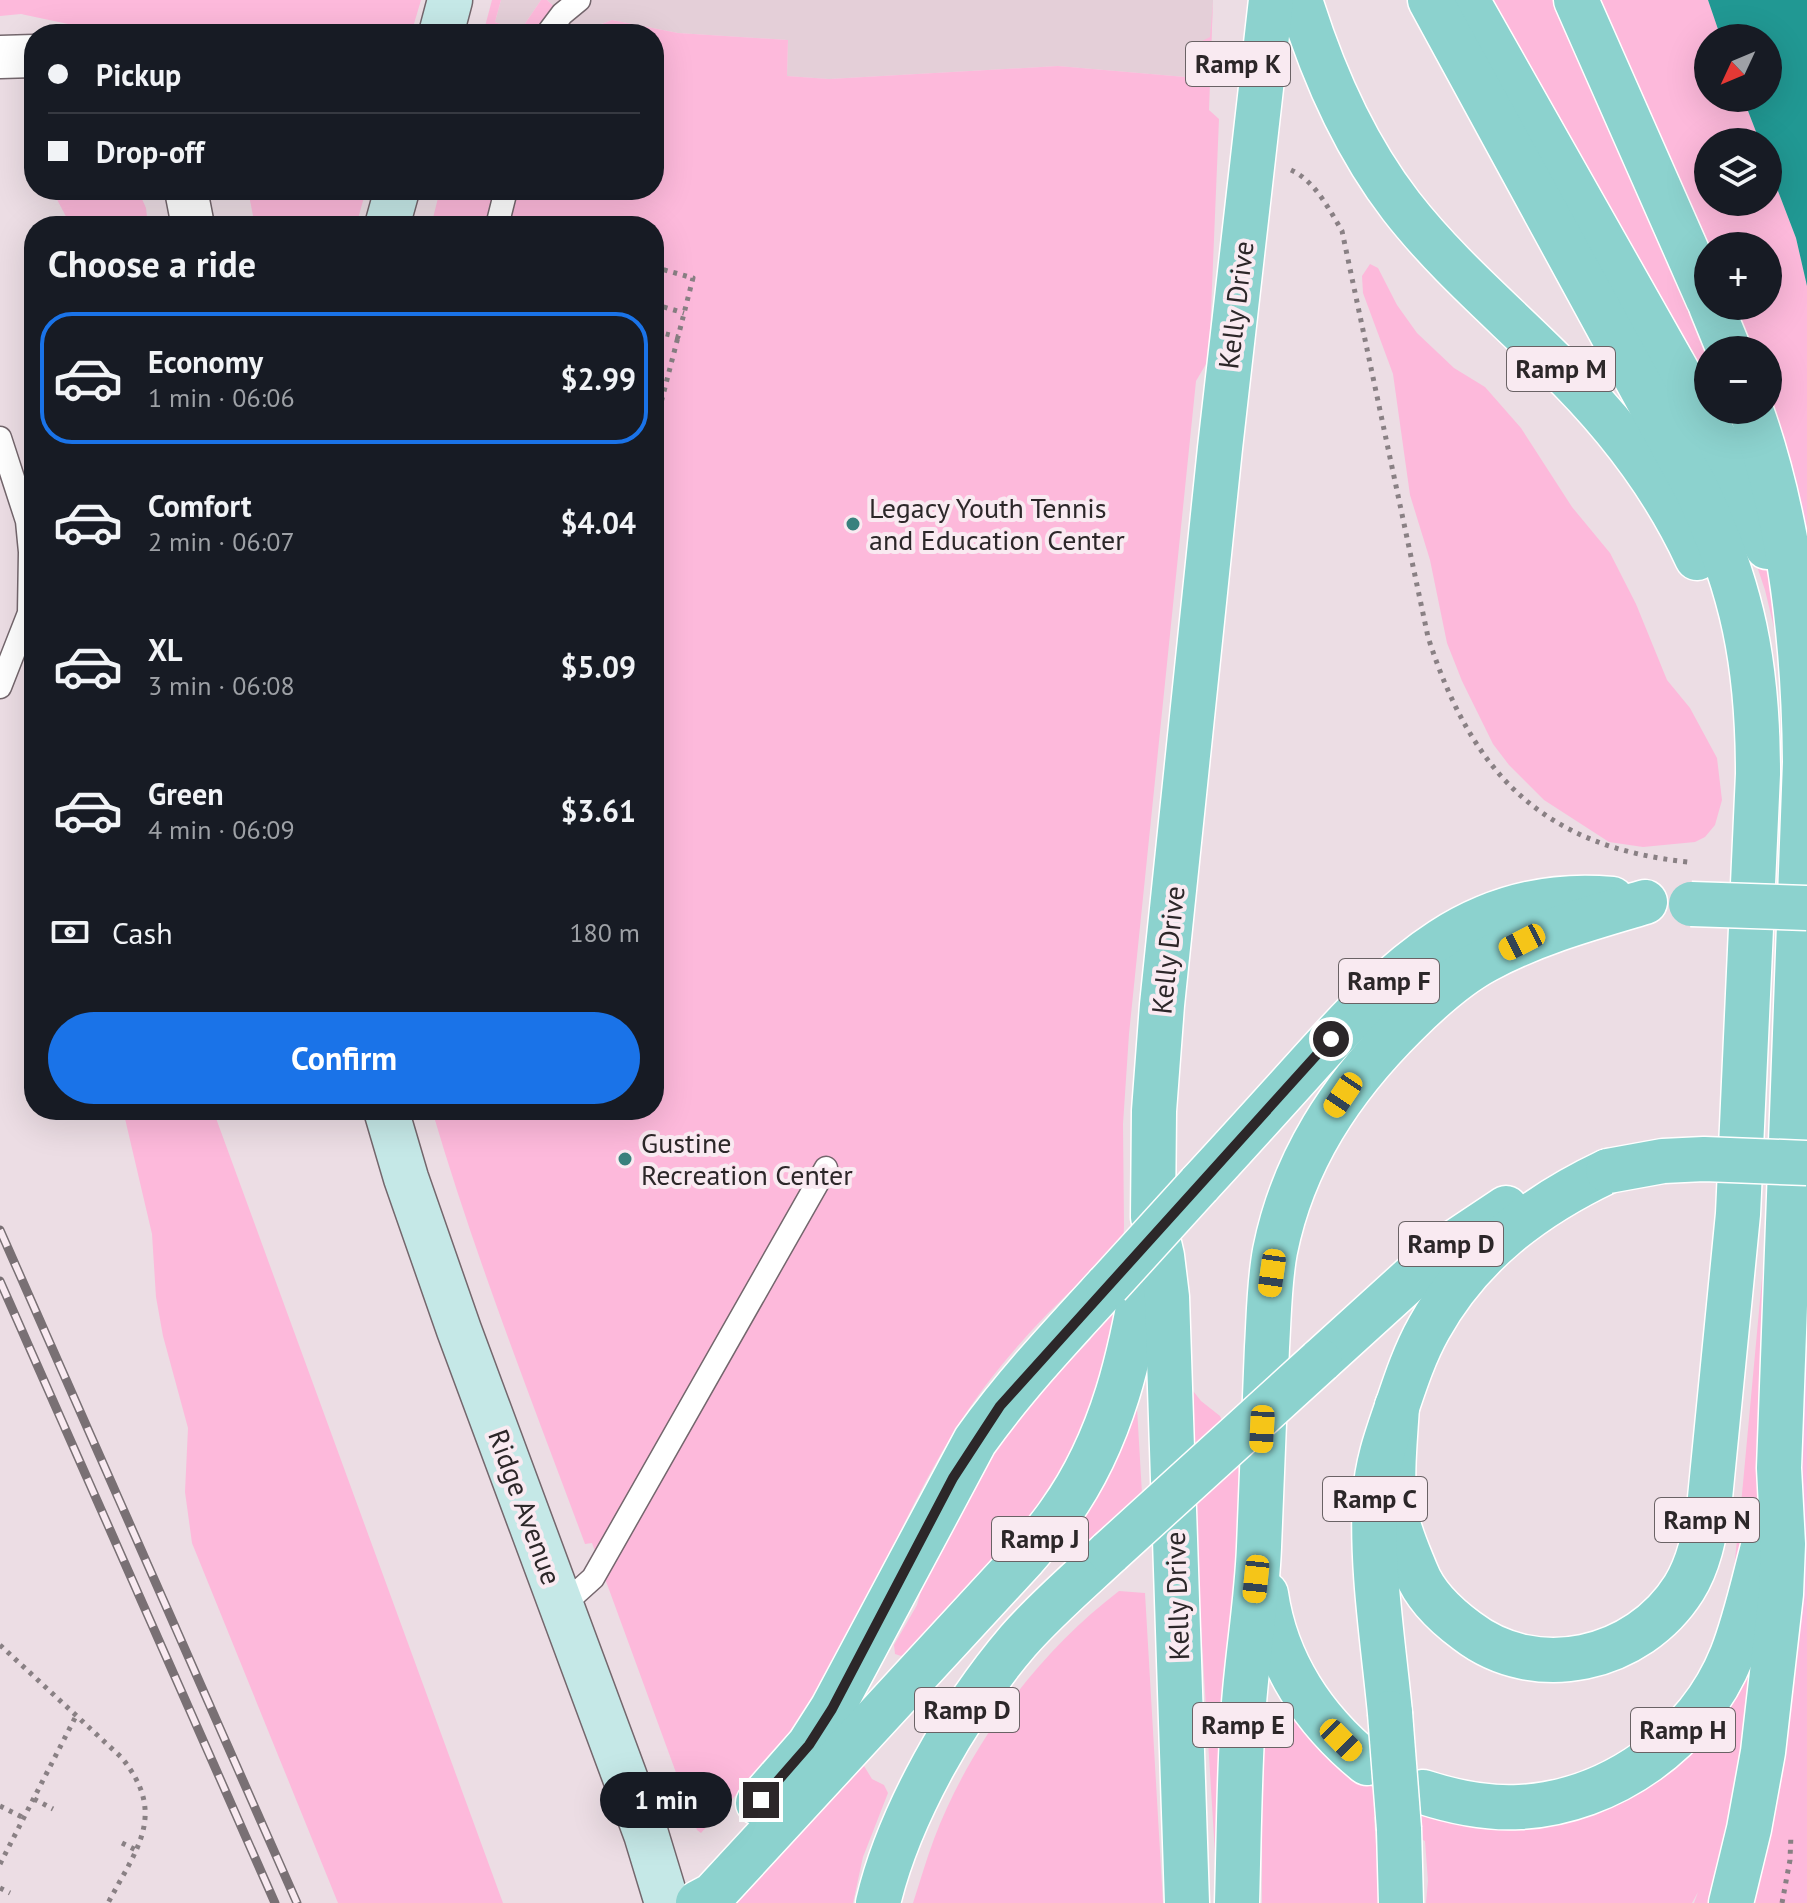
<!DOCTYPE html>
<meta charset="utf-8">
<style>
:root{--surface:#171b24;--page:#242831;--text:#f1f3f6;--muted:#9ea1a6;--line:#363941;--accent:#1a73e8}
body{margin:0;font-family:"PT Sans",sans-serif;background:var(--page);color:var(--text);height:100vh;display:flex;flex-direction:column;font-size:30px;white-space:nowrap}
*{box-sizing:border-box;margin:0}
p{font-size:26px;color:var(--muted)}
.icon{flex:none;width:44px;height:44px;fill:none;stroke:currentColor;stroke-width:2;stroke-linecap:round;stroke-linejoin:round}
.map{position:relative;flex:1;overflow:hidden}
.side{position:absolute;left:24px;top:216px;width:640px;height:904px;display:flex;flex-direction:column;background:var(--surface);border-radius:32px;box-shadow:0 8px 32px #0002}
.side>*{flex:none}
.guide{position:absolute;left:24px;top:24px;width:640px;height:176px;border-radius:32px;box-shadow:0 8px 32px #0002;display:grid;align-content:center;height:176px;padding:0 24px;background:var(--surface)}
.needle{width:52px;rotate:226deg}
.controls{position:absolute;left:1694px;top:24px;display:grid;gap:16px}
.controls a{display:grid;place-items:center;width:88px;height:88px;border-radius:50%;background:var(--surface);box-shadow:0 8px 32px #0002;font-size:40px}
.end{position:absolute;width:36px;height:36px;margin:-18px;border:10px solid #2c2729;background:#fff;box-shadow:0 0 0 4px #fff}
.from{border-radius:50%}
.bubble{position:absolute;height:56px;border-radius:28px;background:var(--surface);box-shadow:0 8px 32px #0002;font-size:26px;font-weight:600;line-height:56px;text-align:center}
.car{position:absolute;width:24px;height:48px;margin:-24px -12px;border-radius:10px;box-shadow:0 0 6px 2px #0007;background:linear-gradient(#f5c518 24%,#345 0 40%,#f5c518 0 76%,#345 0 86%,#f5c518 0)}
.guide b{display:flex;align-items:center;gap:28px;height:76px;font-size:30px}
.guide b+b{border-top:2px solid var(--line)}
.guide i{width:20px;height:20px;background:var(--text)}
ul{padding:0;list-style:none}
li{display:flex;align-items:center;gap:24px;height:132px;margin:0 16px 12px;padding:0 8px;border:4px solid transparent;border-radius:32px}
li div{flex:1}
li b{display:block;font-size:30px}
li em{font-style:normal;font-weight:600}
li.active{border-color:var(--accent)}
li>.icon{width:72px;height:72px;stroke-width:1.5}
h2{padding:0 24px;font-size:36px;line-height:96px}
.pay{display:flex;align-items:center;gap:20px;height:88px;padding:0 24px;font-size:30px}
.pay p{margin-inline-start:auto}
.cta{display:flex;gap:16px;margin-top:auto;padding:16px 24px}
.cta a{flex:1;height:92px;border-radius:48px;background:var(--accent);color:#fff;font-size:32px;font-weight:600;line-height:92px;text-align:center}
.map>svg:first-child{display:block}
</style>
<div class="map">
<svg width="1807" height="1903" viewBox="0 0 1807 1903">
<rect width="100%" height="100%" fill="#ecdde4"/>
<g fill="#e4cfd8">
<path d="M501 0H541L524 25 508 27 495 22Z"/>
<path d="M547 0H1213L1210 73 1197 78 1058 66 829 79 787 76 788 40 678 33 612 20 573 34 562 14Z"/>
</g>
<g fill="#fdb9db" fill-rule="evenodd">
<path d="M0 0H421L411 34H115L21 14 0 16Z"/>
<path d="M492 0H501L495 22 508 27 524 25 541 0H547L562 14 573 34H483Z"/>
<path d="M1213 0 1209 110 1219 119 1209 359 1196 381 1129 1034 1123 1124 1124 1226 1121 1295 1106 1371 1073 1450 1027 1521 908 1652 901 1656 895 1654 894 1645 917 1605 925 1577 996 1445 1045 1387 1091 1339 1084 1287 1080 1282C1032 1327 990 1374 955 1430 900 1519 864 1620 806 1708 777 1754 737 1793 701 1833L697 1830 592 1543 585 1544C532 1401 475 1257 432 1110H654V226H431L440 190H654V34H576L612 20 678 33 788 40 787 76 829 79 1058 66 1197 78 1210 73 1196 44 1210 37Z"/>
<path d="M1492 0H1708L1721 38H1708V98H1743L1760 142H1708V202H1768V165L1796 238 1807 286V1903H1694L1698 1892 1692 1903H1426L1428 1881 1425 1841 1374 1817 1380 1903H1262V1788C1256 1763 1259 1723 1285 1710L1291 1712C1328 1753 1356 1783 1408 1807L1677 1763 1732 1587 1742 1494 1768 1214 1786 756 1782 674 1776 636 1765 590 1744 528 1716 410H1768V350H1708V398ZM1708 246H1768V306H1708Z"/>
<path d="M52 190H138L146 208 148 226H71Z"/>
<path d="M248 190H366L356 226H255Z"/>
<path d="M1370 264 1378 268 1397 305 1417 333 1454 368 1485 387 1521 428 1572 507 1610 553 1636 604 1667 680 1690 708 1717 758 1722 800 1715 825 1705 837 1695 842 1643 847 1609 842 1544 800 1509 765 1493 744 1462 681 1447 643 1430 560 1410 495 1393 374 1363 293 1362 276Z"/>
<path d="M123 1110H213L503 1903H338L192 1543 185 1492 188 1428 163 1336 156 1297 152 1234Z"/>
<path d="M1186 1382 1201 1401 1220 1416 1234 1448 1240 1477 1229 1757 1218 1903Z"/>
<path d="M1137 1408 1143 1511 1109 1524 1076 1551 1064 1541Z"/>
<path d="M1119 1591 1145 1593 1163 1903H913C920 1882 926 1860 934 1839 970 1744 1038 1653 1119 1591Z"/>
<path d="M861 1761 872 1779 884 1785 888 1793 863 1857 853 1903H729Z"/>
</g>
<path fill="#219893" d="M1708 0H1807V286L1796 238 1768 165V142H1760L1743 98H1768V38H1721Z"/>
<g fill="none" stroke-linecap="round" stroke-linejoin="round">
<defs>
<g id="service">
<path d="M547 34 562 14 579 0"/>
<path d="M497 226 506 190"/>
<path d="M0 438 27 521 30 552 29 613 0 687"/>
<path d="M562 1606 593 1578 826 1168"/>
</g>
<g id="minor">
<path d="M0 57 34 56"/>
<path d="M186 190 193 226"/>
</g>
<g id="secondary">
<path d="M441 34 450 0"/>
<path d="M387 226 397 190"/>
<path d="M386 1110 406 1178 459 1330 646 1834 667 1903"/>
</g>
<g id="primary">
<path d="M1300 0C1323 74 1354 145 1401 206 1446 264 1503 312 1554 363 1613 420 1663 484 1697 558"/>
<path d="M1467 0 1729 463 1767 547"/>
<path d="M1576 0 1708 299"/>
<path d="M1711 306 1729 350"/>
<path d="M1199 1185C1236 1145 1273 1104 1310 1063 1395 969 1474 886 1612 899"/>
<path d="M1320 1361 1440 1252 1506 1208"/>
<path d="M1397 1406C1395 1440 1391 1475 1395 1509 1398 1531 1408 1552 1416 1572 1425 1596 1448 1617 1467 1631 1536 1684 1638 1661 1684 1588 1699 1564 1704 1536 1709 1508L1738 1214 1758 774C1758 664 1743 589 1696 488L1430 0"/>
<path d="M1266 1594C1276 1663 1314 1720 1367 1763"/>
<path d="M1390 1713C1383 1641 1371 1567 1375 1495 1377 1463 1387 1436 1397 1407 1406 1380 1415 1353 1429 1328 1470 1254 1534 1206 1608 1171"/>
<path d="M1423 1792C1454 1802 1487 1809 1520 1807 1611 1802 1698 1740 1732 1655 1746 1619 1754 1580 1764 1543"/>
<path d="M758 1803 809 1745 832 1709 975 1441C1015 1385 1062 1335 1108 1285"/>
<path d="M1399 1829 1401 1903"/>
<path d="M698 1903 713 1895 1025 1557C1037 1543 1049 1529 1060 1513 1113 1439 1132 1351 1146 1263"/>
<path d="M878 1903C899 1814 959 1710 1018 1641 1046 1609 1079 1581 1110 1552"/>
<path d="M1187 1903 1167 1297 1162 1256 1153 1217 1154 1111 1162 1005 1220 448 1271 0"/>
<path d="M1237 1903C1239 1837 1239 1770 1244 1703 1248 1651 1257 1599 1259 1547 1262 1480 1264 1414 1267 1347 1269 1315 1269 1283 1275 1251 1293 1161 1341 1088 1406 1024 1429 1001 1456 976 1486 960 1536 933 1591 918 1645 902"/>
<path d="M1731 1903 1749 1829 1763 1752 1781 1594 1783 1544 1779 1468 1805 762C1804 643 1791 523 1751 410"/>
</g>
</defs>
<use href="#service" stroke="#74676d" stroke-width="25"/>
<use href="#minor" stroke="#74676d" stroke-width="45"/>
<use href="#secondary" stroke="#74676d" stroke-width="47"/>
<use href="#primary" stroke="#fff" stroke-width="47"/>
<g stroke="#898084" stroke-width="5" stroke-dasharray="4 6" stroke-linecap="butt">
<path d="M1291 170C1315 181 1329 209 1342 231L1428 637C1472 774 1543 847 1688 862"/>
<path d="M654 267 693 278 678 337 654 331"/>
<path d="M654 304 684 313"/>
<path d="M654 430 678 337"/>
<path d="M0 1645 121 1757C168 1814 137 1848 108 1903"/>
<path d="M34 1799 53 1809"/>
<path d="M0 1806 24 1818"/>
<path d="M122 1843 136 1850"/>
<path d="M0 1864 76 1716"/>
<path d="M0 1888 10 1893"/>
<path d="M1782 1903 1790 1860 1791 1834"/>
</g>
<use href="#service" stroke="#fff" stroke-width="22"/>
<use href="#minor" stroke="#fff" stroke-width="42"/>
<use href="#secondary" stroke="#c5e8e7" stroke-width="44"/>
<use href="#primary" stroke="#8cd2ce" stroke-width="44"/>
<defs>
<g id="rail">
<path d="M0 1230 297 1903"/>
<path d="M0 1281 275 1903"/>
</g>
</defs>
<use href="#rail" stroke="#797074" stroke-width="9"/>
<use href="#rail" stroke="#f9eaf1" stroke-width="6" stroke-dasharray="18" stroke-linecap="butt"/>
<defs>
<g id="primary-bridge">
<path d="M1691 904 1807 908"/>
<path d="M1608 1171 1663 1161 1704 1159 1807 1163"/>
<path d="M1108 1285 1199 1185"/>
<path d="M1110 1552 1320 1361"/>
<path d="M1390 1713 1399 1829"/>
</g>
</defs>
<use href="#primary-bridge" stroke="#fff" stroke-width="47" stroke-linecap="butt"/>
<use href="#primary-bridge" stroke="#8cd2ce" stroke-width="44"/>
</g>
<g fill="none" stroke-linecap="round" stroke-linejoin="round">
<path stroke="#2c2729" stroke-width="10" d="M761 1800 809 1745 832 1709 953 1478 1000 1406 1331 1039"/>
</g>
<g fill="#39817d" stroke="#f9eaf1" stroke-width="3">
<circle cx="853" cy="524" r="8"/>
<circle cx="625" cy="1159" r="8"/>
</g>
<g text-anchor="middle" stroke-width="8" stroke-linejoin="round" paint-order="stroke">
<g fill="#f9eaf1" stroke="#6a6265" stroke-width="2">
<rect x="1186" y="42" width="104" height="44" rx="6"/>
<rect x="1507" y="347" width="108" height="44" rx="6"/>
<rect x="1339" y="959" width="100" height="44" rx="6"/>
<rect x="1399" y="1222" width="104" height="44" rx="6"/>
<rect x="1323" y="1477" width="104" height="44" rx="6"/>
<rect x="1655" y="1498" width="104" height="44" rx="6"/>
<rect x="992" y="1517" width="96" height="44" rx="6"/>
<rect x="915" y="1688" width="104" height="44" rx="6"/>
<rect x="1193" y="1703" width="100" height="44" rx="6"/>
<rect x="1631" y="1708" width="104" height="44" rx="6"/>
</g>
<g font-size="26" font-weight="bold" fill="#2c2729">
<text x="1238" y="73">Ramp K</text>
<text x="1561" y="378">Ramp M</text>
<text x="1389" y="990">Ramp F</text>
<text x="1451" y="1253">Ramp D</text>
<text x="1375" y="1508">Ramp C</text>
<text x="1707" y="1529">Ramp N</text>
<text x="1040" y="1548">Ramp J</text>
<text x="967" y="1719">Ramp D</text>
<text x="1243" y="1734">Ramp E</text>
<text x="1683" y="1739">Ramp H</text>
</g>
<g font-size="28" fill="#2c2729" stroke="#f9eaf1">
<text transform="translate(1236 305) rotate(-83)" y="10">Kelly Drive</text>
<text transform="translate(1168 950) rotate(-84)" y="10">Kelly Drive</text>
<text transform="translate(525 1507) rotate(70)" y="10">Ridge Avenue</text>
<text transform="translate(1177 1596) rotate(-92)" y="10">Kelly Drive</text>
</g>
<g font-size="28" fill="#2c2729" stroke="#f9eaf1" text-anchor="start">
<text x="869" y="518">Legacy Youth Tennis<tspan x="869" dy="32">and Education Center</tspan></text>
<text x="641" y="1153">Gustine<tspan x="641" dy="32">Recreation Center</tspan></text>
</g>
</g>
</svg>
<div class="controls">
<a><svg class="needle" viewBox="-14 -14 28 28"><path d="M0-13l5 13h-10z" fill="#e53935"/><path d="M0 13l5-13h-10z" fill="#9ea1a6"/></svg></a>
<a><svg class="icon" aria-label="layers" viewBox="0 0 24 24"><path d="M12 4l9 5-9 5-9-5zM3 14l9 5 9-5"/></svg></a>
<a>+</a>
<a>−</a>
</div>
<i class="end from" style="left:1331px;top:1039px"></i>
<i class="end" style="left:761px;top:1800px"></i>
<div class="bubble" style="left:600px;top:1772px;width:132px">1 min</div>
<i class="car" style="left:1522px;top:942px;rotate:243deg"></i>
<i class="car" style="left:1343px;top:1095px;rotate:214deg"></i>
<i class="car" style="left:1272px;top:1273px;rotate:188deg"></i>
<i class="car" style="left:1262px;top:1429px;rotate:183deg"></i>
<i class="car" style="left:1256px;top:1579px;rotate:186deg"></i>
<i class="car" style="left:1341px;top:1740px;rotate:135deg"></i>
<div class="guide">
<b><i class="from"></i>Pickup</b>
<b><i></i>Drop-off</b>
</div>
<section class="side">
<h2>Choose a ride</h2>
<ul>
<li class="active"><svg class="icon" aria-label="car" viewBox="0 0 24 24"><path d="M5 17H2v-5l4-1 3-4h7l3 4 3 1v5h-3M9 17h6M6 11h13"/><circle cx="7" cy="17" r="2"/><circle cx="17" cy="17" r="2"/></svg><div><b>Economy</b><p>1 min · 06:06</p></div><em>$2.99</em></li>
<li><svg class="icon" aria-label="car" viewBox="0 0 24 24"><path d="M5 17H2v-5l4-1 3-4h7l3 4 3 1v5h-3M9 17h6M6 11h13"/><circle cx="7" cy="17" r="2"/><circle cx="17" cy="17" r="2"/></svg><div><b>Comfort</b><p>2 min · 06:07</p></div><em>$4.04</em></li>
<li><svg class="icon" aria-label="car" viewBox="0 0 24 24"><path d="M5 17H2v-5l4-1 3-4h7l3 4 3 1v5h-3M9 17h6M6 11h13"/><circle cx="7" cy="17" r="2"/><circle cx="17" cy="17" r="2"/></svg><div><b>XL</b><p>3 min · 06:08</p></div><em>$5.09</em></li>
<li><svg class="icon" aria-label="car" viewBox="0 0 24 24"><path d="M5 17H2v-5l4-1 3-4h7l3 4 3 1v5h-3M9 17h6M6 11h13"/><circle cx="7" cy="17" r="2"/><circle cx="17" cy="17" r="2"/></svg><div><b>Green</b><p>4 min · 06:09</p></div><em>$3.61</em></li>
</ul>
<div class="pay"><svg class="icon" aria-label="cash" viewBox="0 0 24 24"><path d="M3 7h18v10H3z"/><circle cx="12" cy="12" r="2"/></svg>Cash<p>180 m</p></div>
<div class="cta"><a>Confirm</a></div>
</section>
</div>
